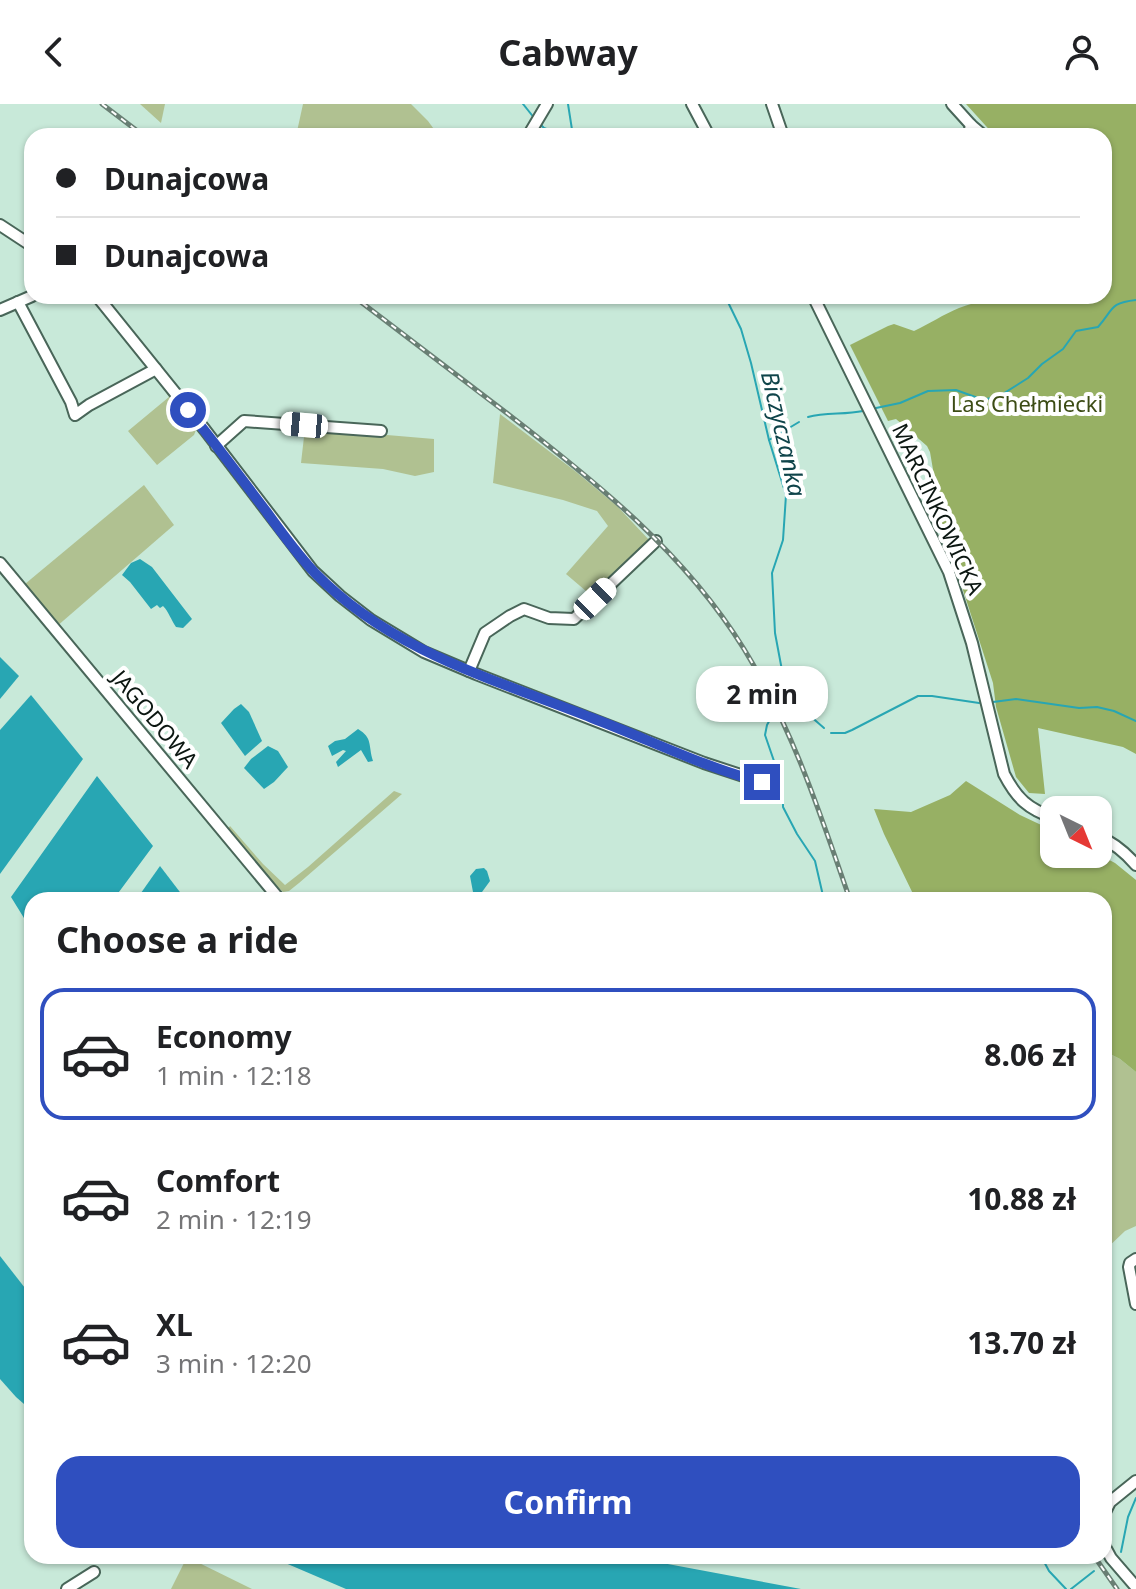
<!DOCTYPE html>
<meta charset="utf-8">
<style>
:root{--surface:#fff;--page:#f2f2f2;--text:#202124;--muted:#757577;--line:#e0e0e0;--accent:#2f4fbf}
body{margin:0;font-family:"Noto Sans",sans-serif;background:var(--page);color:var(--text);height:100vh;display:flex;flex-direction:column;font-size:30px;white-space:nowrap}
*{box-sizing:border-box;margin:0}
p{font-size:26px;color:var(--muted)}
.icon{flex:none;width:44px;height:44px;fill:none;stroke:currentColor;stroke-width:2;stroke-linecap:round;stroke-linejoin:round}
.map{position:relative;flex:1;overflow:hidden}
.sheet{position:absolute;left:24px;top:788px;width:1088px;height:672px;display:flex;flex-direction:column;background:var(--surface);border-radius:24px;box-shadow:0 2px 6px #0004}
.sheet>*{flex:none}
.hud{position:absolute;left:24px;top:24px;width:1088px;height:176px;border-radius:24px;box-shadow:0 2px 6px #0004;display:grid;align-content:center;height:176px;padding:0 32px;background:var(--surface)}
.needle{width:52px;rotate:137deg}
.controls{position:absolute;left:1040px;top:692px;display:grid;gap:16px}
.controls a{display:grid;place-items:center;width:72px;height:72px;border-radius:16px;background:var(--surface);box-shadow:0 2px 6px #0004;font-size:40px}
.end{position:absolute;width:36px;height:36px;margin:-18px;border:10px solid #2f4fbf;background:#fff;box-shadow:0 0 0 4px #fff}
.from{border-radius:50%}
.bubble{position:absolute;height:56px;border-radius:24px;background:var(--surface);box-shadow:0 2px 6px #0004;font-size:26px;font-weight:700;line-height:56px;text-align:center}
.car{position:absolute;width:24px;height:48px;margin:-24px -12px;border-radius:10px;box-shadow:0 0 6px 2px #0007;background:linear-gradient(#fff 24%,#345 0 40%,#fff 0 76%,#345 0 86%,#fff 0)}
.hud b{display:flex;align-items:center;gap:28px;height:76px;font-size:30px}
.hud b+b{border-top:2px solid var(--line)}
.hud i{width:20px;height:20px;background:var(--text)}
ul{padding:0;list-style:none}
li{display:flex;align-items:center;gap:24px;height:132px;margin:0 16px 12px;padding:0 16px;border:4px solid transparent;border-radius:24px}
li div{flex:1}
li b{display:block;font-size:30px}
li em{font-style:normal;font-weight:700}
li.on{border-color:var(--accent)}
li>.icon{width:72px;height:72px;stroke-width:1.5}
h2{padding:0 32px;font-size:36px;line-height:96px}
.primary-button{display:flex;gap:16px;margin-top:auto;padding:16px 32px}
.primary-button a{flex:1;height:92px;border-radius:24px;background:var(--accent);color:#fff;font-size:32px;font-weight:700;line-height:92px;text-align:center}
header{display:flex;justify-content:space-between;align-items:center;height:104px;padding:0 32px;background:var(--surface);font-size:36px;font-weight:700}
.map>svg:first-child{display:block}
</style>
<header><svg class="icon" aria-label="back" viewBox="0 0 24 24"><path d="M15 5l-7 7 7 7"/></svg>Cabway<svg class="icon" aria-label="person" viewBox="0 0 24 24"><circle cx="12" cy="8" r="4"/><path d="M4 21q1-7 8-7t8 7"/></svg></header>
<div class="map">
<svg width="1136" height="1485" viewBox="0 0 1136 1485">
<rect width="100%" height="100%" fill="#c8e9d9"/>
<g fill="#b0c191">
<path d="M140 0H165L161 19Z"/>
<path d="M303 0H411L428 17 439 32H296Z"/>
<path d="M152 268 158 271 195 320 196 326 194 331 157 361 128 327 169 293Z"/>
<path d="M500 310 575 367 617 402 651 438 593 493 566 470 608 422 597 407 563 396 493 379Z"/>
<path d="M305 324 434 335V368L415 372 383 365 301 359Z"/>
<path d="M144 381 174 421 56 523 25 480Z"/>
<path d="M394 687 402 690 299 779 289 787 283 788 260 766 226 727 230 722 263 760 285 781 308 763Z"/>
<path d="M1104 947 1120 955 1136 968V1122L1125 1127 1104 1147Z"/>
<path d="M187 1453 252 1485H171Z"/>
</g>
<g fill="#97b064">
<path d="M966 0H1136V650L1123 643 1038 624 1045 690 1029 689 1016 673 996 603 993 579 942 421 933 408 931 396 937 389 930 348 927 342 896 315 888 317 850 241 888 222 894 220 914 227C929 220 944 210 959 204 1005 187 1056 192 1104 192V32H995Z"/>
<path d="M966 677 1020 711 1054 727V750H1098L1115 759 1136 776V968L1120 955 1104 947V796H916L884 730 874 705 911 708 950 691Z"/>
</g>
<g fill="#28a6b3">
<path d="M140 455 152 463 192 515 183 524 176 523C171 516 169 508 163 502L160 504 157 501 151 505 130 478 122 471 131 459Z"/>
<path d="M0 553 19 572 0 595Z"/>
<path d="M31 591 83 655 0 770V626Z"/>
<path d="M241 600 249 608 262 637 245 652 221 619 234 605Z"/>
<path d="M358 625C373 634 368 641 373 657L368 658 361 646 338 663 336 658 346 647 343 646 332 652 328 642 335 637 345 635Z"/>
<path d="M268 642 278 647 288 663 274 678 264 685 244 664 251 655Z"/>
<path d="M97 672 153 742 113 796H32V827L11 793Z"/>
<path d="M160 762 186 796H136Z"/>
<path d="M484 764 487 767 490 777 482 788 481 796H470L473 788 470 772 476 765Z"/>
<path d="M0 1152 32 1193V1307L16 1293 0 1275Z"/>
<path d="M269 1452H625L801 1485H346Z"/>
</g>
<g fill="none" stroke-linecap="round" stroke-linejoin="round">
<g stroke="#28a6b3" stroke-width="2">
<path d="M523 0 535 15"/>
<path d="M568 0 573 32"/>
<path d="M539 19 544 24 564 32"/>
<path d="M725 192 741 225 751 259 769 336 786 391 783 436 772 469 775 529 787 593 786 597 772 612 767 621 765 631 783 683V703L797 730 815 757 824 796"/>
<path d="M876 304 900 299 928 287 956 286 978 294 986 295 998 293 1028 274 1042 260 1063 245 1076 227 1098 223C1114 205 1109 199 1136 196"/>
<path d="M808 313C826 308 844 311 863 307"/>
<path d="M769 336 799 318"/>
<path d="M786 597 801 604 824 624"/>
<path d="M993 598 1016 595 1079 604 1097 603 1114 607 1136 617"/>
<path d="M831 629H845L852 626 918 592H932L979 599"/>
<path d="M1121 1448 1128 1413 1136 1394"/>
<path d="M1041 1452 1049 1467 1066 1485"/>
<path d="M1071 1485 1094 1467"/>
</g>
<defs>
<g id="minor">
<path d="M692 0 709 32"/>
<path d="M772 0 783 32"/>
<path d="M952 0 971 21 984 32"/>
<path d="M528 32 547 0"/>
<path d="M965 32 969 30 971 21"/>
<path d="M0 121 32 142"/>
<path d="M97 192 205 326 313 467 340 492 371 516 424 548 476 570 704 659 762 678"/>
<path d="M813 192 949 468 972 539 1004 670C1017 695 1028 705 1054 714"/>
<path d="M18 198 71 298 75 311 89 301 156 265"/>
<path d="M0 206 32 192"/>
<path d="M216 342 244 317 381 327"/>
<path d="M0 459 280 796"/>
<path d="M469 567 485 529 510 512 524 505 549 514 574 515 656 437"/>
<path d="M1098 732C1114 739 1125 748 1136 761"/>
<path d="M1136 1155 1130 1159 1129 1163 1136 1200"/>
<path d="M1104 1410 1110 1398 1136 1377"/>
<path d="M1104 1441 1111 1454 1136 1483"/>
<path d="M67 1485 94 1468"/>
</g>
</defs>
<use href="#minor" stroke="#496659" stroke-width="14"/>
<use href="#minor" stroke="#fff" stroke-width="10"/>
<defs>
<g id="rail">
<path d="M102 0 144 32"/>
<path d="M353 192C405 231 456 271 508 310 596 378 684 448 744 545 792 623 820 709 850 796"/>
<path d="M1094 1452 1117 1485"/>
</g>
</defs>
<use href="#rail" stroke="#697f74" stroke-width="5"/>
<use href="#rail" stroke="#fff" stroke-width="2" stroke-dasharray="6" stroke-linecap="butt"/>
</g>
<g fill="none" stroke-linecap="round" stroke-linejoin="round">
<path stroke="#2f4fbf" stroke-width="10" d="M188 306C215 339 240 373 266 407 281 428 297 450 315 469 391 547 493 575 592 614 648 635 703 663 762 678"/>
</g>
<g text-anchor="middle" stroke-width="8" stroke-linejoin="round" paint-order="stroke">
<g font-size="22" fill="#3c4c15" stroke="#fff">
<text x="1027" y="308">Las Chełmiecki</text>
</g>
<g font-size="22" fill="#0b1611" stroke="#fff">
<text transform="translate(938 405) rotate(65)" y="8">MARCINKOWICKA</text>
<text transform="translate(155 615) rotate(50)" y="8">JAGODOWA</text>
</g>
<g font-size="24" font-style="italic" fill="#0f444a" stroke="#fff">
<text transform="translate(783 330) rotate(77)" y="8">Biczyczanka</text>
</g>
</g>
</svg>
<div class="controls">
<a><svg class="needle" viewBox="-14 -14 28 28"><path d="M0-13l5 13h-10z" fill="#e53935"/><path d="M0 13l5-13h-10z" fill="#757577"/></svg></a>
</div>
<i class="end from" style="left:188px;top:306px"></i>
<i class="end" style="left:762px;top:678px"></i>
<div class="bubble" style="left:696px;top:562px;width:132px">2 min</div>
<i class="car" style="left:304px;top:321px;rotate:275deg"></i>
<i class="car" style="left:595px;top:495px;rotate:46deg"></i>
<div class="hud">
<b><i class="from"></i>Dunajcowa</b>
<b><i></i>Dunajcowa</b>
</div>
<section class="sheet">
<h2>Choose a ride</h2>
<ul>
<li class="on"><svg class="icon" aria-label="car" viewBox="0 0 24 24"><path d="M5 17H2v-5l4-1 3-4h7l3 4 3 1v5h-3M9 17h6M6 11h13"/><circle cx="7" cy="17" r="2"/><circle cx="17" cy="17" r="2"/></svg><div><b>Economy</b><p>1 min · 12:18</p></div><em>8.06 zł</em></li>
<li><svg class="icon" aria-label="car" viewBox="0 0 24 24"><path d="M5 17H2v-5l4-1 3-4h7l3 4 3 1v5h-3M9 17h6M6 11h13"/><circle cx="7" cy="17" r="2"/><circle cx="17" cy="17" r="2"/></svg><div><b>Comfort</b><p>2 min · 12:19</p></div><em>10.88 zł</em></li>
<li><svg class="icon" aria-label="car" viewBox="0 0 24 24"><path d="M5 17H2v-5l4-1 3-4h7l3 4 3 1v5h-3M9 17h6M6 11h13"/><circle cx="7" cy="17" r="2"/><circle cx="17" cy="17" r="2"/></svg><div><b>XL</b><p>3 min · 12:20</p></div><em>13.70 zł</em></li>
</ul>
<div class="primary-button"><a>Confirm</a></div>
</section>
</div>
